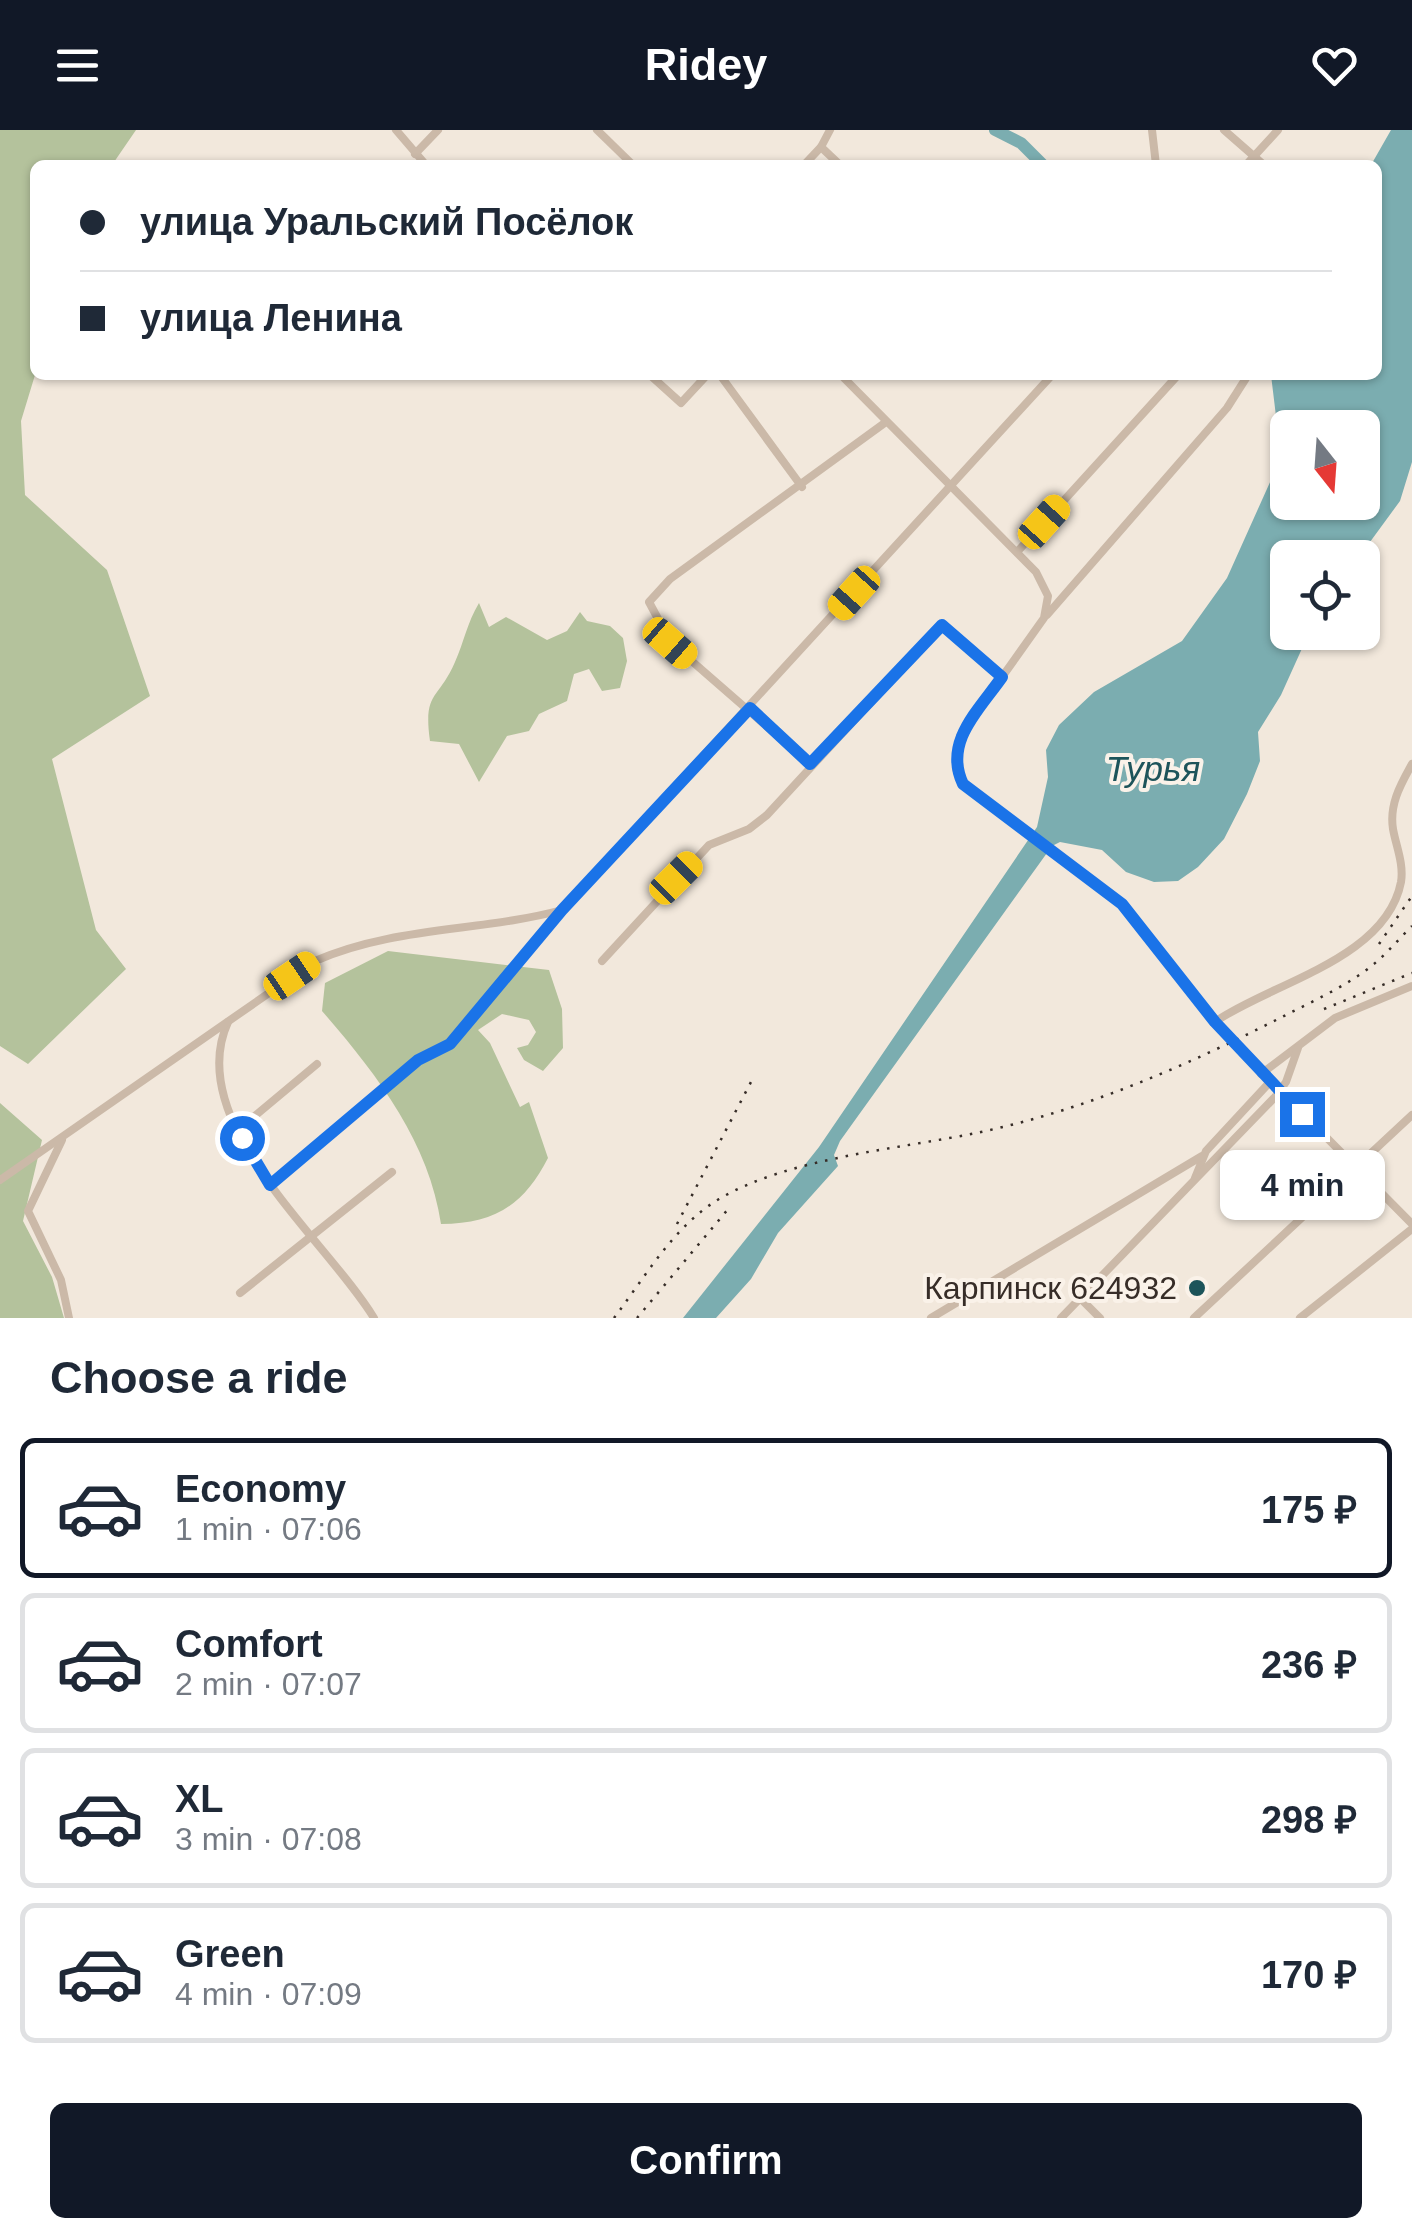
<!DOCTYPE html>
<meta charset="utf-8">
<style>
:root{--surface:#fff;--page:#f6f6f7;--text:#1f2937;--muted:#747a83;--line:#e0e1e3;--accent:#111827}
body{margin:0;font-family:Arial,sans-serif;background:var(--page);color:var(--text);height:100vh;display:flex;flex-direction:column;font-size:38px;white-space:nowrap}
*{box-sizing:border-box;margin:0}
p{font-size:32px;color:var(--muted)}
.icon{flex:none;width:55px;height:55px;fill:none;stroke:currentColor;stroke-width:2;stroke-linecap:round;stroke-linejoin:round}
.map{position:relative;height:1188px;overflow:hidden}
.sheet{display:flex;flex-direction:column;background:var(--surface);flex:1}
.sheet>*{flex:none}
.guide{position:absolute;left:30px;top:30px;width:1352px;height:220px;border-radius:15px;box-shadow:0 2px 8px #0004;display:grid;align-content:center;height:220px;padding:0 50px;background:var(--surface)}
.needle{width:65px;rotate:163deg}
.tools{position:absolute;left:1270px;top:280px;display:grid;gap:20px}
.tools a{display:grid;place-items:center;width:110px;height:110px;border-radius:15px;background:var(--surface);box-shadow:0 2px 8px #0004;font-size:50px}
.end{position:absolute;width:45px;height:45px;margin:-22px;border:12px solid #1a73e8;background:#fff;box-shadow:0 0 0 5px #fff}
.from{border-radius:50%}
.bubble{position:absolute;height:70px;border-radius:15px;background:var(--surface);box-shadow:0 2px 8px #0004;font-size:32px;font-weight:700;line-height:70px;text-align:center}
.car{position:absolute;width:30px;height:60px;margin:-30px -15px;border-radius:12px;box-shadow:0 0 8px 2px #0007;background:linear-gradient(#f5c518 24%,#345 0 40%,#f5c518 0 76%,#345 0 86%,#f5c518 0)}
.guide b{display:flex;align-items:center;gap:35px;height:95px;font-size:38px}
.guide b+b{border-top:2px solid var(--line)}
.guide i{width:25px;height:25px;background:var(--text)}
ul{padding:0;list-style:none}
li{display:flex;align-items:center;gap:30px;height:140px;margin:0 20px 15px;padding:0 30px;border:5px solid var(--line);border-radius:15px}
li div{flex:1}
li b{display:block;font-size:38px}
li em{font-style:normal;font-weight:700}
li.active{border-color:var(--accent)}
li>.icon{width:90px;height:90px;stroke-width:1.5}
h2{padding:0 50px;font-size:45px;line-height:120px}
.action{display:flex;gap:20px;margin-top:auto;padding:20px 50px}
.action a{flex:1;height:115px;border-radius:15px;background:var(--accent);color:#fff;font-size:40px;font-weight:700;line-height:115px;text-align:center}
header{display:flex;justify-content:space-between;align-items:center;height:130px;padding:0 50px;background:var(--accent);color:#fff;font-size:45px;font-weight:700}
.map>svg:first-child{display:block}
</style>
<header><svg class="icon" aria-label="menu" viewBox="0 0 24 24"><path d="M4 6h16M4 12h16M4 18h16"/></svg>Ridey<svg class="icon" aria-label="heart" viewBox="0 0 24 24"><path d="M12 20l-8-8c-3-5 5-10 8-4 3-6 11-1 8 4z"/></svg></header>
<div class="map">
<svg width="1412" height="1188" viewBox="0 0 1412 1188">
<rect width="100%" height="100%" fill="#f2e8dc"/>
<g fill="#b4c29c">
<path d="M0 0H136L112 35H35V245L21 291 25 365 107 440 150 566 52 629 96 800 126 839 28 934 0 916Z"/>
<path d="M479 473 489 497 506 487 547 510 567 501 580 482 587 491 610 496 623 508 627 531 620 558 602 561 589 539 574 544 567 571 539 584 529 601 507 606 479 652 459 614 430 611C423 561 438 571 455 532 464 512 467 493 479 473Z"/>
<path d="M388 821 549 840 562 879 563 918 543 941 524 930 517 918 528 915 536 902 529 890 502 884 478 900 490 913 520 977 529 972 548 1028C524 1075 494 1094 441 1094 429 1012 376 943 322 881L325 853Z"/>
<path d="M0 973 42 1010 23 1091 52 1147 64 1188H0Z"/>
</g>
<path fill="#7badb0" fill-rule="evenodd" d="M1391 0H1412V332L1400 371 1359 427 1288 428V502L1309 503 1281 565 1258 602 1260 631 1247 664 1224 709 1198 737 1178 751 1154 752 1126 742 1102 720 1060 712 1052 716 840 1011 834 1025 838 1036 778 1103 751 1149 716 1188H683L819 1017 1037 697 1048 647 1046 620 1059 595 1094 562 1182 511 1227 448 1275 341 1279 311 1271 245H1378V35H1371ZM1288 298H1362V372H1288Z"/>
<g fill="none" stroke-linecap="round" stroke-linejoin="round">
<path stroke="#7badb0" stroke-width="12" d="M995 0 1021 13 1043 35"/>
<g stroke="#cbb9a8" stroke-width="8">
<path d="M396 0 426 35"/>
<path d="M597 0 633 35"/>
<path d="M1152 0 1156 35"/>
<path d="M1224 0 1264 35"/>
<path d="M821 17 830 0"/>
<path d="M415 24 438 0"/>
<path d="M804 35 821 17 840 35"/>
<path d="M1246 35 1278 0"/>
<path d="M650 245 681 273 707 245"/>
<path d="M720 245 802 357"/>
<path d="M841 245 1036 442 1048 466 1044 488 960 606 956 639 963 654 1122 774 1232 912 1412 1094"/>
<path d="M1017 422 1178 245"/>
<path d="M1047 485 1227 278 1248 245"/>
<path d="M810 634 671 513 649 472 670 449 886 292"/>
<path d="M602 831 709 715 749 699 767 685 942 495 1002 547"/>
<path d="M228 892C182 993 327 1110 374 1188"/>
<path d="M1215 892C1268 854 1386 830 1401 752 1404 734 1396 716 1393 699 1389 674 1401 654 1412 634"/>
<path d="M1261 944 1335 888 1412 856"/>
<path d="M238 1000 317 934"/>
<path d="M62 1010 28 1081 61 1150 69 1188"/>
<path d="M1195 1048 1206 1021 1269 953"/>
<path d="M0 1050 315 831C395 796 480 802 562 780"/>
<path d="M270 1055 418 930 450 914 562 780 1052 245"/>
<path d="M240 1163 392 1042"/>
<path d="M1079 1167 1100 1188"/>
<path d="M931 1188 1202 1026"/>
<path d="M1061 1188 1275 967 1286 952 1298 918"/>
<path d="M1194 1188 1412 985"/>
<path d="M1300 1188 1412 1099"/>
</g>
<g stroke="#372d28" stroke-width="2.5" stroke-dasharray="2.5 8" stroke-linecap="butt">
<path d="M1379 814 1412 766"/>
<path d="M1324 879 1412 843"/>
<path d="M677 1094 752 950"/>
<path d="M614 1188C645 1147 674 1096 719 1069 788 1028 898 1019 976 1003 1083 981 1186 936 1282 887 1313 871 1347 856 1374 834 1387 823 1399 809 1412 796"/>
<path d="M637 1188 729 1078"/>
</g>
</g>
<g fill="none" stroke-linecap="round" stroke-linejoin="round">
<path stroke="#1a73e8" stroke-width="12" d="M242 1008 270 1055 418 930 450 914 562 780 750 578 810 634 942 495 1002 547C979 580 943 612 963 654L1122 774 1215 892 1302 984"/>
</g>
<circle fill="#1d545a" stroke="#faf2e9" stroke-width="4" cx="1197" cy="1158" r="10"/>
<g text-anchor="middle" stroke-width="8" stroke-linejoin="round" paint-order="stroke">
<g font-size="32" fill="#372d28" stroke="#faf2e9" text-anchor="end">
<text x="1177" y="1169">Карпинск 624932</text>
</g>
<g font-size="35" font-style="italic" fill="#1d545a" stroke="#faf2e9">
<text x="1153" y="651">Турья</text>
</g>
</g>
</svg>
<div class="tools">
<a><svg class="needle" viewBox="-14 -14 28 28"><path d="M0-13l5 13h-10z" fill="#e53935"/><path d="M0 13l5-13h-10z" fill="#747a83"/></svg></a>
<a><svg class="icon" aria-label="locate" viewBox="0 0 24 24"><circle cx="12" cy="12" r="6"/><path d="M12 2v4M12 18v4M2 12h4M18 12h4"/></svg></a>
</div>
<i class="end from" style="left:242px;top:1008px"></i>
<i class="end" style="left:1302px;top:984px"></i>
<div class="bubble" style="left:1220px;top:1020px;width:165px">4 min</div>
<i class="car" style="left:1044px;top:392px;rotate:42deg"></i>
<i class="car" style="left:854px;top:463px;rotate:222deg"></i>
<i class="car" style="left:670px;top:513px;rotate:131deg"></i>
<i class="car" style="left:676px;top:748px;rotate:45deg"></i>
<i class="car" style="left:292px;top:846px;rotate:56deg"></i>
<div class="guide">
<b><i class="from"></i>улица Уральский Посёлок</b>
<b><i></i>улица Ленина</b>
</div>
</div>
<section class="sheet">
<h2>Choose a ride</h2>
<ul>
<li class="active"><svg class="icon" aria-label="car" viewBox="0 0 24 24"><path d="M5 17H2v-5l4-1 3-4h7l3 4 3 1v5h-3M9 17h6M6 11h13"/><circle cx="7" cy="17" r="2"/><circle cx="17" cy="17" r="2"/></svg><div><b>Economy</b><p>1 min · 07:06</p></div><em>175 ₽</em></li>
<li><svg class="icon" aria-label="car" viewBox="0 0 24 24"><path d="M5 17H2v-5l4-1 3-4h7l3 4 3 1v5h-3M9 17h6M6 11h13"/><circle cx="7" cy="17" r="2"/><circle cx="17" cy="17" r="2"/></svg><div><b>Comfort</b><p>2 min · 07:07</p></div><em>236 ₽</em></li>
<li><svg class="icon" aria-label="car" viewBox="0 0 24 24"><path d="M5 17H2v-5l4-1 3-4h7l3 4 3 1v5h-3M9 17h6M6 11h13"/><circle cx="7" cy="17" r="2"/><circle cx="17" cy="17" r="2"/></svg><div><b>XL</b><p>3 min · 07:08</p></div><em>298 ₽</em></li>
<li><svg class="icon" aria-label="car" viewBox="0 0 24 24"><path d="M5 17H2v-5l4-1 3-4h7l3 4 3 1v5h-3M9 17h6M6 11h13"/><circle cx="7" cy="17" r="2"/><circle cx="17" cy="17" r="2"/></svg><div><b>Green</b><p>4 min · 07:09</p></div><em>170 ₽</em></li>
</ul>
<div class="action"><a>Confirm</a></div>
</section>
